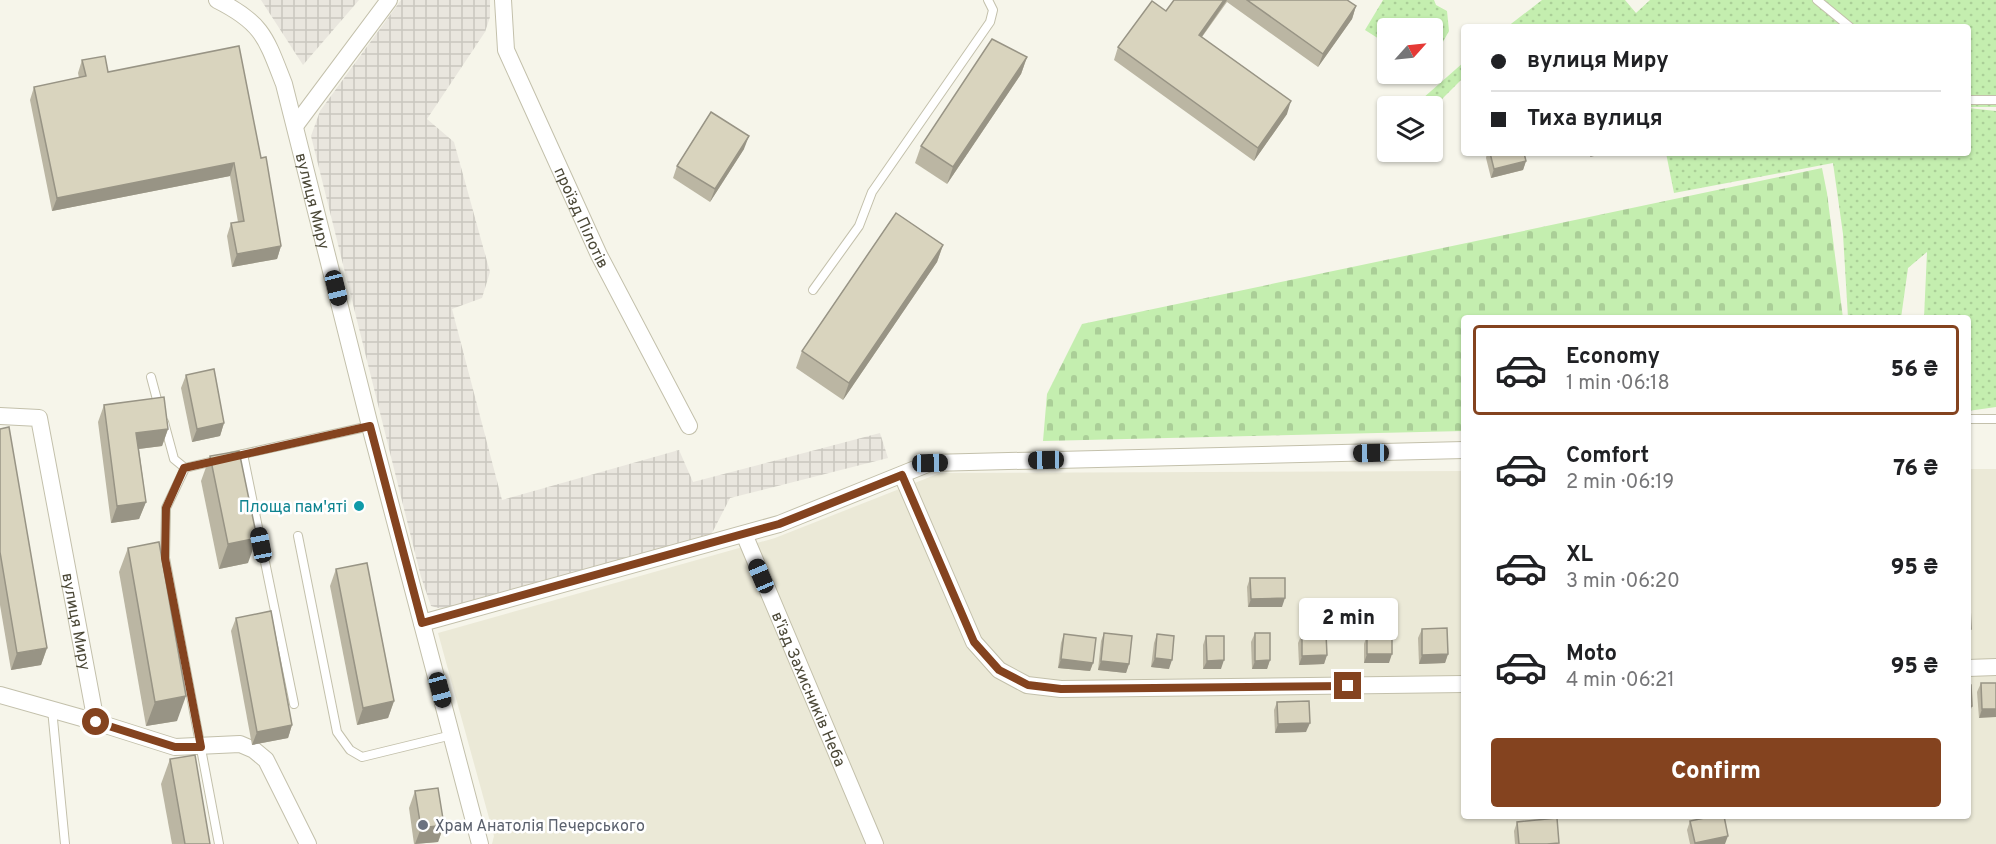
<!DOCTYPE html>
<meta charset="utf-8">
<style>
:root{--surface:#fff;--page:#f2f2f2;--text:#202124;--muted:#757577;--line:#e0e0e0;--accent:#84431f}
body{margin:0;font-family:Overpass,sans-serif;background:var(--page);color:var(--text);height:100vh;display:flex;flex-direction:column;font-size:22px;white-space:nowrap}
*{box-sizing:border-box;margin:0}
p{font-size:20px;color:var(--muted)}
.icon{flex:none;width:33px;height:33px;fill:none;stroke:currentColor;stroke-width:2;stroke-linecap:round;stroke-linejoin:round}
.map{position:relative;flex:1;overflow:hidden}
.sheet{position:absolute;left:1461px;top:315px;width:510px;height:504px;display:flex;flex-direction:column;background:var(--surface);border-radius:6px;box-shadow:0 2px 4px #0004}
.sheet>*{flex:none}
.hud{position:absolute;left:1461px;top:24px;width:510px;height:132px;border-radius:6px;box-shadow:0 2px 4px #0004;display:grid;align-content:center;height:132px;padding:0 30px;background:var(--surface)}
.needle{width:39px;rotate:63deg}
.controls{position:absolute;left:1377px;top:18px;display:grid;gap:12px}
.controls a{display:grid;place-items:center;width:66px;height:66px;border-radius:6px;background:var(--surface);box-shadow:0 2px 4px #0004;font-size:30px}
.end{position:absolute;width:27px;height:27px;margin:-14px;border:8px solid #84431f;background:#fff;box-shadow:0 0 0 3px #fff}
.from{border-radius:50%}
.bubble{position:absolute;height:42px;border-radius:6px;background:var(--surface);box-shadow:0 2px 4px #0004;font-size:20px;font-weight:800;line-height:42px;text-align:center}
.car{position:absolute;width:18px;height:36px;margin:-18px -9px;border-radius:8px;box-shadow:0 0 4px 2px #0007;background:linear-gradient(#222 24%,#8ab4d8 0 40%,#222 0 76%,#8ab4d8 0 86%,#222 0)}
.hud b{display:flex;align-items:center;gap:21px;height:57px;font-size:22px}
.hud b+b{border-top:2px solid var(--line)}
.hud i{width:15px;height:15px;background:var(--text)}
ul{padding:10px 0 0;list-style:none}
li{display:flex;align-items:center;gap:18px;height:90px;margin:0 12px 9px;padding:0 18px;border:3px solid transparent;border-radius:6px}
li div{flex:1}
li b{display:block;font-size:22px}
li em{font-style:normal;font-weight:800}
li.current{border-color:var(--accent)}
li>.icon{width:54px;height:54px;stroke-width:1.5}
.primary-button{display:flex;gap:12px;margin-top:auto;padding:12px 30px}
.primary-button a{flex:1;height:69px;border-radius:6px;background:var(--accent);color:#fff;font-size:24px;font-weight:800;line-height:69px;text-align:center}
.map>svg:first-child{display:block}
</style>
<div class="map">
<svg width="1996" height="844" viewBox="0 0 1996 844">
<defs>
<pattern id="industrial-grid" width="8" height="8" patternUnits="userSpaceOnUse" patternTransform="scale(1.5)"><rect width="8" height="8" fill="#e9e6de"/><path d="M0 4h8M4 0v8" fill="none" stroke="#c9c7bf"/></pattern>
<pattern id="grass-dots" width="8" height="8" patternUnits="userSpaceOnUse" patternTransform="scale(1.5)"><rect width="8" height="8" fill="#c4eeaf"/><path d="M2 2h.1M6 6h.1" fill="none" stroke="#aace97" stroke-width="1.8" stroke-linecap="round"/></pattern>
<pattern id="cemetery-stones" width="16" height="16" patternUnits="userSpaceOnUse" patternTransform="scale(1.5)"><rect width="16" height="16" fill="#c4eeaf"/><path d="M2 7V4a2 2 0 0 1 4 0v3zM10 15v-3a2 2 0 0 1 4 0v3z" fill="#aace97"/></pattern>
</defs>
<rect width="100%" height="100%" fill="#f6f5ea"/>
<path fill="#ebe9d7" d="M1968 469H1996V844H492L494 836 438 633 775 538 940 473 1464 471V816H1968Z"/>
<g fill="url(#industrial-grid)">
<path d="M261 0H359L303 65Z"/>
<path d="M401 0H490V17L485 32 427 119 454 142 490 272 482 298 452 309 502 500 679 450 693 482 880 433 888 458 730 498 710 537 446 610 431 606 421 577 311 136 320 111Z"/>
</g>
<g fill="url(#grass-dots)">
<path d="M1383 0H1434L1436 5 1447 11 1449 31 1439 49 1433 54 1432 28H1388L1387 44 1365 30Z"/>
<path d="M1542 0H1625L1636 13 1650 0H1996V107H1968V27H1507Z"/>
<path d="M1464 62V77L1433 108 1432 106H1414Z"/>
<path d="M1968 108 1996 111V407L1968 411V318H1924L1927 252 1908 268 1901 318H1848L1843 234 1833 163 1674 193 1666 153H1968Z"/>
</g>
<path fill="url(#cemetery-stones)" d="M1822 168 1827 193 1843 318H1464V431L1043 441 1047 394 1082 324Z"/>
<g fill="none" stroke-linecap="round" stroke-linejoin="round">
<defs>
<g id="service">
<path d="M1817 0 1850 27"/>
<path d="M1968 100H1996"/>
<path d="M813 290 859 226 872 192 990 22 993 10 988 0"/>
<path d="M151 377 159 407"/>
<path d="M1968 419H1996"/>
<path d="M164 422 174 459 185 468 218 460"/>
<path d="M243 454 294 704"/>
<path d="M230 457 370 426"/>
<path d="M185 468 166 508 165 558 219 844"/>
<path d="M298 536 337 732 350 750 362 757 452 735"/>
<path d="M52 709 65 844"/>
</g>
<g id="minor">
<path id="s1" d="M217 0C263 23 266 38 284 84L370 426 480 844"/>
<path id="s2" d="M503 0 506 50 599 255 689 426"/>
<path d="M295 126 389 0"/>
<path id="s3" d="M0 416 39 418 96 722"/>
<path d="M902 475 974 642 999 670 1027 685 1061 689 1464 684"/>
<path id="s4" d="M744 534 875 844"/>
<path d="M422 623 779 524 930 463 1464 450"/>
<path d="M1968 668 1996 667"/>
<path d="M0 695 96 722 175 747 240 744 254 750 266 760 308 844"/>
</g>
</defs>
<use href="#service" stroke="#c3c0ab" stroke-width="10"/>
<use href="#minor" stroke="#c3c0ab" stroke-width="18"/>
<use href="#service" stroke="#fff" stroke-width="8"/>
<use href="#minor" stroke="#fff" stroke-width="16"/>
</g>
<g fill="#bbb6a3">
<path d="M1174 0H1347L1356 6 1352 19 1318 67 1227 2 1202 37 1287 114 1254 161 1114 60 1118 47 1166 11Z"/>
<path d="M1027 57 1021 74 947 184 915 163 921 146Z"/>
<path d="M82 60 108 72 261 158 281 246 277 259 232 267 227 236 231 223 238 222 230 176 52 211 30 100 34 87 79 78 78 73Z"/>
<path d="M744 149 710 202 673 178 677 166Z"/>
<path d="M1487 153H1524L1526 161 1523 170 1491 178 1486 158Z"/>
<path d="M943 245 937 262 843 400 796 368 802 351Z"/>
<path d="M186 375 224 423 220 436 192 442 181 388Z"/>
<path d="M104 405 168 429 162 446 139 449 146 502 139 519 111 523 98 422Z"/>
<path d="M0 429 47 648 41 665 11 670 0 605Z"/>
<path d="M210 456 248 563 219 569 201 481Z"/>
<path d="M128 548 177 721 146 726 119 572Z"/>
<path d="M336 569 394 701 388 718 357 725 330 586Z"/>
<path d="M1250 578 1282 607H1248L1247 587Z"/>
<path d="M236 618 292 725 288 738 252 745 231 631Z"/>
<path d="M1422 629 1448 654 1445 663 1419 664 1418 638Z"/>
<path d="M1104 633 1129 664 1126 673 1098 670 1101 641Z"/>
<path d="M1255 633 1270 660 1267 669H1252L1251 642Z"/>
<path d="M1064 634 1093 663 1090 671 1058 668 1061 643Z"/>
<path d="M1157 634 1169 669 1151 667 1154 643Z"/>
<path d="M1302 634 1327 655 1324 664 1299 665 1298 643Z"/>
<path d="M1367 635 1389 663H1364V644Z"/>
<path d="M1206 636 1221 669H1203V645Z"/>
<path d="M1981 683H1996L1979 718 1977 692Z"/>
<path d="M1277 702 1306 732 1275 733 1274 710Z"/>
<path d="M170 759 210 844H172L161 784Z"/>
<path d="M415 791 444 825 438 842 414 844 409 808Z"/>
<path d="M1690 821 1725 844H1690L1687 830Z"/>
<path d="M1517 822 1559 844H1515L1514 831Z"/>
</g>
<g fill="#989485">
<path d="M1224 0H1227L1194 48 1199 35Z"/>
<path d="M1356 6 1352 19 1318 67 1323 54Z"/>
<path d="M1027 57 1021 74 947 184 953 167Z"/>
<path d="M1291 101 1287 114 1254 161 1258 148Z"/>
<path d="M749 136 744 149 710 202 715 189Z"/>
<path d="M1592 153H1606L1590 157Z"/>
<path d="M1526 161 1523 170 1491 178 1494 169Z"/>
<path d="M234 163 230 176 52 211 57 198Z"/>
<path d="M943 245 937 262 843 400 849 383Z"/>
<path d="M281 246 277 259 232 267 237 254Z"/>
<path d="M224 423 220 436 192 442 197 429Z"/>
<path d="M168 429 162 446 130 450 136 433Z"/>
<path d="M146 502 139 519 111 523 117 506Z"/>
<path d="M257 538 248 563 219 569 228 544Z"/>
<path d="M1285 598 1282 607H1248L1251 599Z"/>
<path d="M47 648 41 665 11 670 17 653Z"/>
<path d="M1367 654H1392L1389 663H1364Z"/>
<path d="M1448 654 1445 663 1419 664 1422 655Z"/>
<path d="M1327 655 1324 664 1299 665 1302 656Z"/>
<path d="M1155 658 1172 660 1169 669 1151 667Z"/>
<path d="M1061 659 1093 663 1090 671 1058 668Z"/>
<path d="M1224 660 1221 669H1203L1207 661Z"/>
<path d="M1270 660 1267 669H1252L1255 661Z"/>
<path d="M1101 661 1129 664 1126 673 1098 670Z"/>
<path d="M186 696 177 721 146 726 155 702Z"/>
<path d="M394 701 388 718 357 725 363 708Z"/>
<path d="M1968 706H1972L1969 715H1968Z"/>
<path d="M1982 709H1996V717L1979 718Z"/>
<path d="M1310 723 1306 732 1275 733 1278 724Z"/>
<path d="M292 725 288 738 252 745 257 732Z"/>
<path d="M444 825 438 842 415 844 421 828Z"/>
<path d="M1728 836 1725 844H1695V843Z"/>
</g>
<g fill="#d9d4be" stroke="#989485" stroke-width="1.5">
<path d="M1174 0H1224L1199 35 1291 101 1258 148 1118 47 1152 1 1166 11Z"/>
<path d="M1247 0H1347L1356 6 1323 54Z"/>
<path d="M992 39 1027 57 953 167 921 146Z"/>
<path d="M239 46 261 158 266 157 281 246 237 254 231 223 244 221 234 163 57 198 34 87 86 76 82 60 105 56 108 72Z"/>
<path d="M711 112 749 136 715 189 677 166Z"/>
<path d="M1490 153H1524L1526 161 1494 169Z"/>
<path d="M896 213 943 245 849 383 802 351Z"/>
<path d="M214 369 224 423 197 429 186 375Z"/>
<path d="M164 397 168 429 136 433 146 502 117 506 104 405Z"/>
<path d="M9 427 47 648 17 653 0 552V429Z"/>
<path d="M239 451 257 538 228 544 210 456Z"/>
<path d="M159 542 186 696 155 702 128 548Z"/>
<path d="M367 563 394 701 363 708 336 569Z"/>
<path d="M1250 578H1285V598L1251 599Z"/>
<path d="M1970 607 1971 629H1968V608Z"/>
<path d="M271 611 292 725 257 732 236 618Z"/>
<path d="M1447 628 1448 654 1422 655V629Z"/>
<path d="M1104 633 1132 636 1129 664 1101 661Z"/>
<path d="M1255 633H1270V660L1255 661Z"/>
<path d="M1064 634 1096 638 1093 663 1061 659Z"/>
<path d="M1157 634 1174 636 1172 660 1155 658Z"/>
<path d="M1302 634H1326L1327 655 1302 656Z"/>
<rect x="1367" y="635" width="25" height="19"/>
<path d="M1206 636H1224V660L1207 661Z"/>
<path d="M1981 683H1996V709H1982Z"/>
<path d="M1968 685H1971L1972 706H1968Z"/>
<path d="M1309 701 1310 723 1278 724 1277 702Z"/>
<path d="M195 755 210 844H185L170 759Z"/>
<path d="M438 788 444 825 421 828 415 791Z"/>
<path d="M1714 816H1724L1728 836 1695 843 1690 821Z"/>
<path d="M1557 818 1559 843 1547 844H1519L1517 822Z"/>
</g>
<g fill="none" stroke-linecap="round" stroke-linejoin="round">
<path stroke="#84431f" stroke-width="8" d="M96 722 175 747H201L165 558 166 508 184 468 370 426 422 623 779 524 902 475 974 642 999 670 1028 685 1061 689 1348 686"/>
</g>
<circle fill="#0f9aa8" stroke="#fff" stroke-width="2" cx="359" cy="506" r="6"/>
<circle fill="#6b7280" stroke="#fff" stroke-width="2" cx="423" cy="825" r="6"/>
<g text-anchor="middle" stroke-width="5" stroke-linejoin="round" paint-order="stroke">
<g font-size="16" fill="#4b4837" stroke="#fff">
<text dy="6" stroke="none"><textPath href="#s1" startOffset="232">вулиця Миру</textPath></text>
<text dy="6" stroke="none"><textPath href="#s2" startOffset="234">проїзд Пілотів</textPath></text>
<text dy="6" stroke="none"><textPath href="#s3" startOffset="246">вулиця Миру</textPath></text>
<text dy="6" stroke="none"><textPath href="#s4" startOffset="168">в'їзд Захисників Неба</textPath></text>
</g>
<g font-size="16" fill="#0d838f" stroke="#fff" text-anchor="end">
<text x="347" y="512">Площа пам'яті</text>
</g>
<g font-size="16" fill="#5b616d" stroke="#fff" text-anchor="start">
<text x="435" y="831">Храм Анатолія Печерського</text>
</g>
</g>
</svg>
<div class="controls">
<a><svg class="needle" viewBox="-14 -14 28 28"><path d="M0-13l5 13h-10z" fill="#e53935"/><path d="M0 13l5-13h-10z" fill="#757577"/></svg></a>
<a><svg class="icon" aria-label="layers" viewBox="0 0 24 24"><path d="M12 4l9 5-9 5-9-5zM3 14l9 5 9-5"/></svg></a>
</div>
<i class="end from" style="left:96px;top:722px"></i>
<i class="end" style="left:1348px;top:686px"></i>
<div class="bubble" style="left:1299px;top:598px;width:99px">2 min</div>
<i class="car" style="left:336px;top:288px;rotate:166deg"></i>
<i class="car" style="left:1371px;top:453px;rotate:269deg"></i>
<i class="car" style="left:1046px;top:460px;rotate:269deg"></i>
<i class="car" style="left:930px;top:463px;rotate:89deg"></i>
<i class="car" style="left:261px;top:545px;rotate:349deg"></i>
<i class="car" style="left:761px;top:576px;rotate:337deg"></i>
<i class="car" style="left:440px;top:690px;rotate:165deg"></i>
<div class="hud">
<b><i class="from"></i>вулиця Миру</b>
<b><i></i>Тиха вулиця</b>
</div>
<section class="sheet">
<ul>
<li class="current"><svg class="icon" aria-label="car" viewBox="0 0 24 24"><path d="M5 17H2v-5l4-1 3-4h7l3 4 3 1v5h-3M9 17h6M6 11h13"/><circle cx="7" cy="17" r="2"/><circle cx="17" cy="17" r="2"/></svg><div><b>Economy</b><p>1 min · 06:18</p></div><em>56 ₴</em></li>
<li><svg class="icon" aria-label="car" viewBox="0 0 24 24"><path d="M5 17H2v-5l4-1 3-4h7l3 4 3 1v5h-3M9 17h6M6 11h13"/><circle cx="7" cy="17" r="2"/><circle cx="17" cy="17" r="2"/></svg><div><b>Comfort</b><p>2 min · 06:19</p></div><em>76 ₴</em></li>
<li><svg class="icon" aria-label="car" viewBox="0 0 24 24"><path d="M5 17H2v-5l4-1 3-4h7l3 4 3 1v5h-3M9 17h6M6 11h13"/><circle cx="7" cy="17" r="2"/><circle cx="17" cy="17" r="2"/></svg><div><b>XL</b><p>3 min · 06:20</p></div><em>95 ₴</em></li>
<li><svg class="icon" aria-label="car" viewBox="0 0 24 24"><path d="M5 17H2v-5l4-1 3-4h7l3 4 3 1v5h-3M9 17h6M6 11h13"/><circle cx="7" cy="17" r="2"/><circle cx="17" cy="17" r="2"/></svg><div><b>Moto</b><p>4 min · 06:21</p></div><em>95 ₴</em></li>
</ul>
<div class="primary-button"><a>Confirm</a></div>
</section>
</div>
